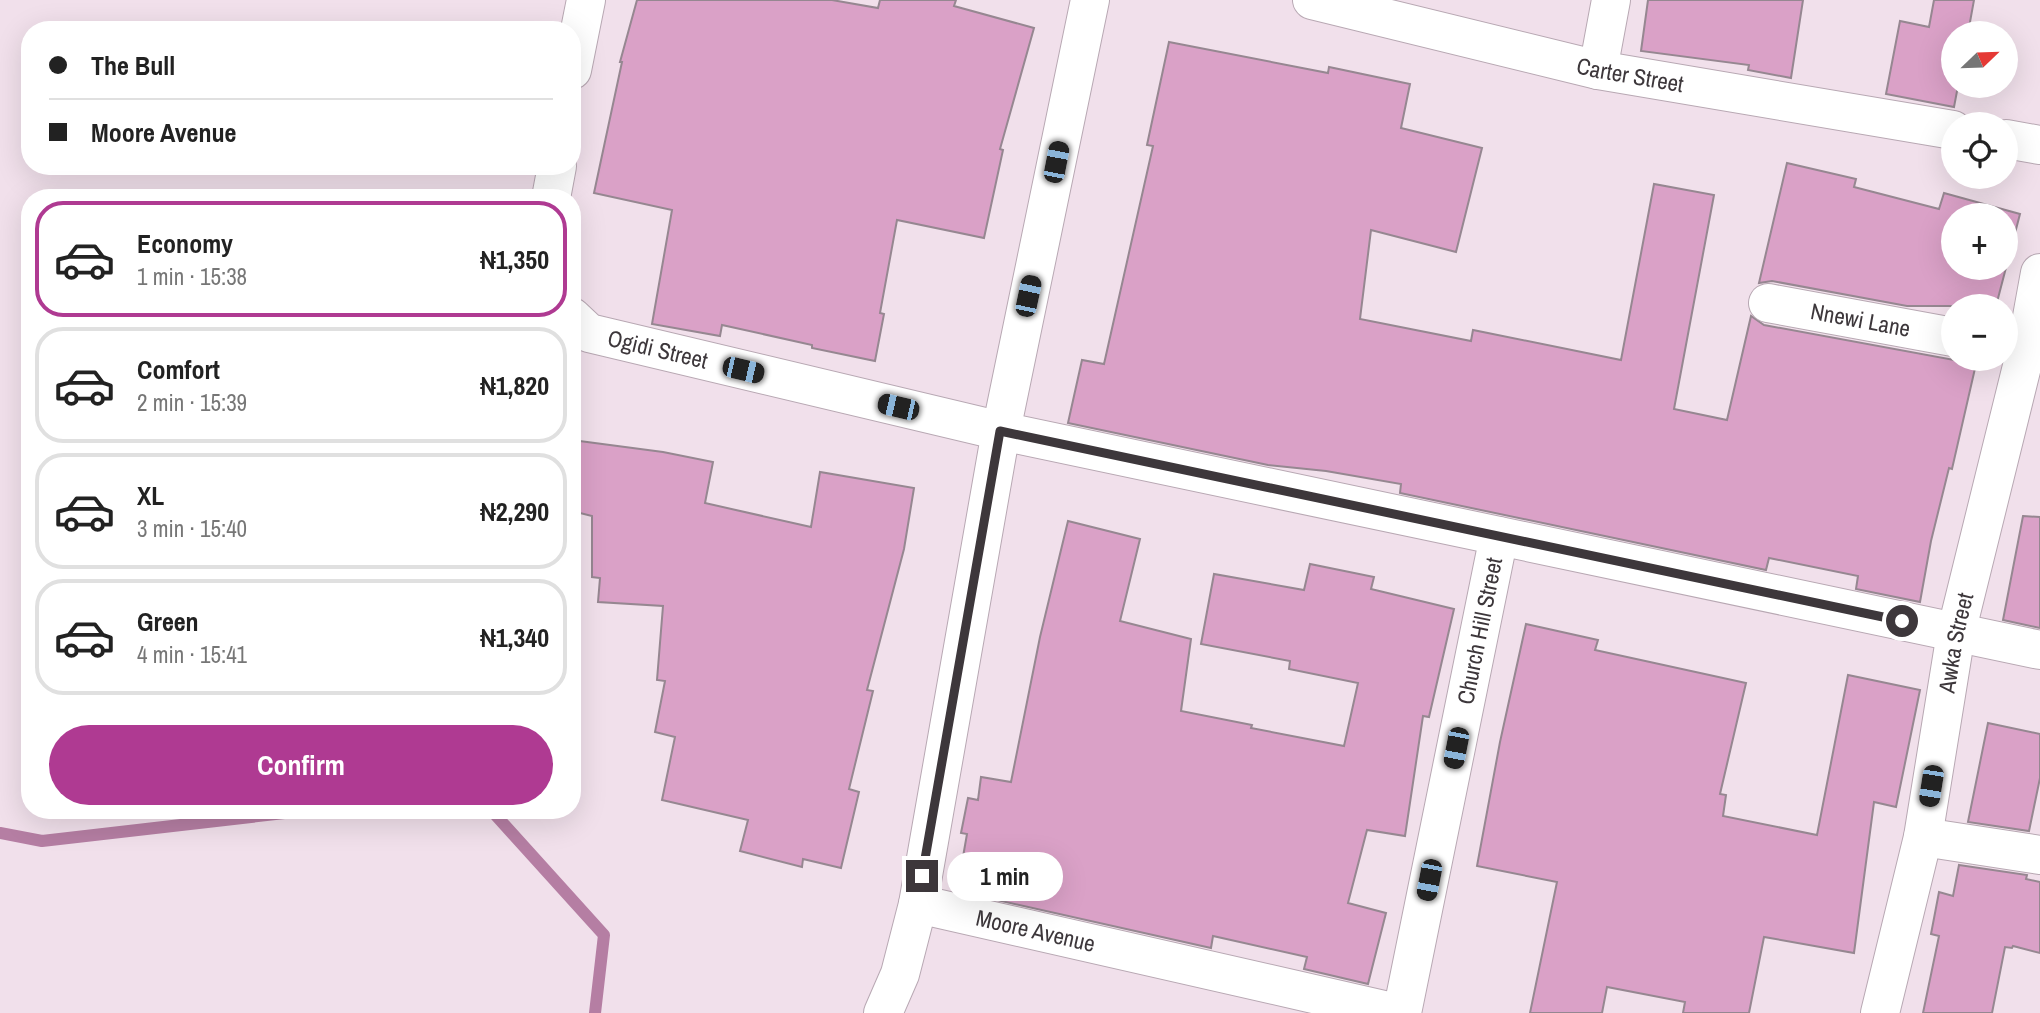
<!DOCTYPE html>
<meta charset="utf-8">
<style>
:root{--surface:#fff;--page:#f2f2f2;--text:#222;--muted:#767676;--line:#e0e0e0;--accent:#af3a92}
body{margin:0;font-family:"Archivo Narrow",sans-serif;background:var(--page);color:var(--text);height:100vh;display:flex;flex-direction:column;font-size:26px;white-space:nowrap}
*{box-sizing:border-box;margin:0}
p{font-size:23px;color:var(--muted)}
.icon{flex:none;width:38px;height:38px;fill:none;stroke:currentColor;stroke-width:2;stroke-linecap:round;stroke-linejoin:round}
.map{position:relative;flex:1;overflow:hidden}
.drawer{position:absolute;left:21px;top:189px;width:560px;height:630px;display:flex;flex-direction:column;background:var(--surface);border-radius:28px;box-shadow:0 7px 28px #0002}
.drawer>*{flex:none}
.top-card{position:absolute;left:21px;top:21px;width:560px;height:154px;border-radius:28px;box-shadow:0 7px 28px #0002;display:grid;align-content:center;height:154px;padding:0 28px;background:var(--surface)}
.needle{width:46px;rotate:67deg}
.controls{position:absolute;left:1941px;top:21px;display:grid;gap:14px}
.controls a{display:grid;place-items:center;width:77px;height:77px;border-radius:50%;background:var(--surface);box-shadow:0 7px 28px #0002;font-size:35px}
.end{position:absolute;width:32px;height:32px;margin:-16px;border:9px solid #3d373b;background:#fff;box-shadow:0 0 0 4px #fff}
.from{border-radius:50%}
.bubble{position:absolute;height:49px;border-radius:24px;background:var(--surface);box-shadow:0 7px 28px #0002;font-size:23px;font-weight:700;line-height:49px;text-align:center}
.car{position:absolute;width:21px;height:42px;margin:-21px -10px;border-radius:9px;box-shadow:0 0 5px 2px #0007;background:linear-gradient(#222 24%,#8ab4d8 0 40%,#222 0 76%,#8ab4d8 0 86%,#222 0)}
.top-card b{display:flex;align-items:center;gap:24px;height:66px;font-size:26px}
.top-card b+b{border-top:2px solid var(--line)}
.top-card i{width:18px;height:18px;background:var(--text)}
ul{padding:12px 0 0;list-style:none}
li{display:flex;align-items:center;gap:21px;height:116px;margin:0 14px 10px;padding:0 14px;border:4px solid var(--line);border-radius:28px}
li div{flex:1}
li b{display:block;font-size:26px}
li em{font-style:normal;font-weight:700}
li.selected{border-color:var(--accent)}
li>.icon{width:63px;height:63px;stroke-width:1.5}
.primary-button{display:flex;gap:14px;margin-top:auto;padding:14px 28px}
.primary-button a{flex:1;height:80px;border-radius:42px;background:var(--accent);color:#fff;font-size:28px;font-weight:700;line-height:80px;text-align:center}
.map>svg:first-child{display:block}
</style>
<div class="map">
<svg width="2040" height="1013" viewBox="0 0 2040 1013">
<rect width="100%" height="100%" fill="#f1e0eb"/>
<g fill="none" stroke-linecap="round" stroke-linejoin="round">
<g stroke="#b57ea3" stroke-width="12">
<path d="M491 810 604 935 595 1013"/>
<path d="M0 833 42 841 311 810"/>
</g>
</g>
<g fill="#daa1c7" stroke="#968791" stroke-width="2" fill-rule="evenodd">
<path d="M637 0H832L878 8 880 0H956L954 6 1034 28 1000 149 1003 150 984 238 897 220 880 313 884 314 875 361 812 348V345L722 325 720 336 652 324 672 210 594 193 622 62H620Z"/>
<path d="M1648 0H1803L1791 78 1748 70 1749 65 1641 51Z"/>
<path d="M1934 0H1974L1968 33H1953V86H1958L1954 107 1886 94 1900 21 1929 27Z"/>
<path d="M1169 42 1328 73 1329 67 1410 84 1401 128 1482 148 1456 252 1371 230 1360 319 1471 341 1473 330 1621 360 1654 184 1714 195 1674 409 1727 420 1751 316 1764 325 1976 364 1952 469 1949 468 1931 541 1920 602 1856 589 1858 576 1769 558 1766 570 1400 493 1401 484 1326 471 1268 465 1068 423 1082 360 1104 364 1153 146 1147 145Z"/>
<path d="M1787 163 1856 179 1854 187 1939 209 1944 193 2020 214 1996 306H1907L1772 281 1759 283ZM1953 215H2006V268H1953Z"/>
<path d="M572 440 663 452 713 462 705 503 811 527 820 472 914 488 904 549 867 690 873 691 849 789 859 792 841 868 803 859 802 867 740 851 748 820 662 800 675 737 655 732 665 681 657 680 663 606 598 602 600 578 592 577V516L572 511Z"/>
<path d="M2023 516 2040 517V628L2003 620Z"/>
<path d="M1068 521 1140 539 1120 621 1191 639 1181 711 1252 725 1251 728 1344 746 1358 683 1289 669 1290 661 1201 644 1214 574 1304 590 1310 564 1374 577 1371 589 1454 609 1429 717 1423 716 1405 836 1367 830 1348 903 1386 913 1368 984 1304 969 1307 957 1213 936 1211 948 957 891 967 834 961 833 968 798 978 800 981 777 1011 782 1040 637Z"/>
<path d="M1526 624 1598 640 1595 650 1746 683 1720 794 1726 795 1723 816 1817 835 1848 675 1920 690 1896 807 1874 802 1854 953 1764 937 1749 1013H1683L1685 1002 1607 987 1602 1013H1530L1557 882 1477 866 1500 742Z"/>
<path d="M1988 723 2040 734V778L2029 831 1968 822Z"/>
<path d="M1959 865 2027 875 2026 879 2040 882V953L2013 946 2012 948 2005 947 1992 1013H1923L1939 936 1931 934 1939 892 1953 896Z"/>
</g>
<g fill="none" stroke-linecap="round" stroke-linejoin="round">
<defs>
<g id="street">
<path id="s1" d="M1090 0 1001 431 918 904 1397 1013"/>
<path id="s2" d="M1312 0 1598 70 1953 130"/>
<path d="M572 70 586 0"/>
<path d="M1598 70 1611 0"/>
<path d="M2006 139 2040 145"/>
<path d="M551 198 557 166"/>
<path id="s3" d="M1768 303 1953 337"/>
<path id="s4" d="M572 317 589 333 1001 431 2040 650"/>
<path d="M1923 837 2040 855"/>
<path d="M883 1013 900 974 918 904"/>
<path id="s5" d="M1402 1013 1499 536"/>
<path id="s6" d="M1880 1013 1923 837 1956 633 2026 350 2040 273"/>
</g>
</defs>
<use href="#street" stroke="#b8a8b3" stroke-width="40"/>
<use href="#street" stroke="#fff" stroke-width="38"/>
</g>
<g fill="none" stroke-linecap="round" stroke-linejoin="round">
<path stroke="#3d373b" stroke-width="9" d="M922 876 1000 431 1902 621"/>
</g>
<g text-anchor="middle" stroke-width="5" stroke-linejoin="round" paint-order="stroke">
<g font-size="23" fill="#3d373b" stroke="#f1e0eb">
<text dy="8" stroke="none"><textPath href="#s2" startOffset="327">Carter Street</textPath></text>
<text dy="8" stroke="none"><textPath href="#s3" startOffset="94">Nnewi Lane</textPath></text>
<text dy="8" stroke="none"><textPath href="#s4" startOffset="94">Ogidi Street</textPath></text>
<text dy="8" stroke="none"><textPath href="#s5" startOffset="390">Church Hill Street</textPath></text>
<text dy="8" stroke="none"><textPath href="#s6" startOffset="378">Awka Street</textPath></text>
<text dy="8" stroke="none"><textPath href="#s1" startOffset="1041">Moore Avenue</textPath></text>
</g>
</g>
</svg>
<div class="controls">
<a><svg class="needle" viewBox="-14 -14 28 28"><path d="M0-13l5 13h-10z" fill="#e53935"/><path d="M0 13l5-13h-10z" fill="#767676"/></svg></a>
<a><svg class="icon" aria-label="locate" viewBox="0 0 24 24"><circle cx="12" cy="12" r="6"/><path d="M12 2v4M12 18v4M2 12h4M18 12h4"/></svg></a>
<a>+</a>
<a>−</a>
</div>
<i class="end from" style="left:1902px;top:621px"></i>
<i class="end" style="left:922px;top:876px"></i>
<div class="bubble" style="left:947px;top:852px;width:116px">1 min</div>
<i class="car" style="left:1056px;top:162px;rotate:11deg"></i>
<i class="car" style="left:1028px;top:296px;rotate:12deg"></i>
<i class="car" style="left:743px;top:370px;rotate:103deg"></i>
<i class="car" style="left:898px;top:407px;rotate:283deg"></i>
<i class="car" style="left:1456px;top:748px;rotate:191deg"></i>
<i class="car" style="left:1931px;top:786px;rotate:189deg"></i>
<i class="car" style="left:1429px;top:880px;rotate:191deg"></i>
<div class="top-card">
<b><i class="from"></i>The Bull</b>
<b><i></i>Moore Avenue</b>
</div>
<section class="drawer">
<ul>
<li class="selected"><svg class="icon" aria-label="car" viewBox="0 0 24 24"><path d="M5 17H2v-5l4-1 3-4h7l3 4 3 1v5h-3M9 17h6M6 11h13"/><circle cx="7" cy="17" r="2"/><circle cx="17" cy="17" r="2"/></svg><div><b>Economy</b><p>1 min · 15:38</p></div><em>₦1,350</em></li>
<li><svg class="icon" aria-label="car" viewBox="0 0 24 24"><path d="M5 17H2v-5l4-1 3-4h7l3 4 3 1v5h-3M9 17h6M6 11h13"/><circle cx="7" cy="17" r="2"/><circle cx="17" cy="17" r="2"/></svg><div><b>Comfort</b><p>2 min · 15:39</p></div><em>₦1,820</em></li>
<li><svg class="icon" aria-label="car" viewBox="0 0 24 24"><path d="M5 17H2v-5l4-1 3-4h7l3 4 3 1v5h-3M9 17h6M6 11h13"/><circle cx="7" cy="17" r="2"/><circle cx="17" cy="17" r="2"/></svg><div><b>XL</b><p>3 min · 15:40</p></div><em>₦2,290</em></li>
<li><svg class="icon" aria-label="car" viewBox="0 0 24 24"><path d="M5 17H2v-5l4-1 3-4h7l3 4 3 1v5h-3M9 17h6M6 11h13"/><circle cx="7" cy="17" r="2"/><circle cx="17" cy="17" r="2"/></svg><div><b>Green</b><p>4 min · 15:41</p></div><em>₦1,340</em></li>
</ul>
<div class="primary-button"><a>Confirm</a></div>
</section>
</div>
